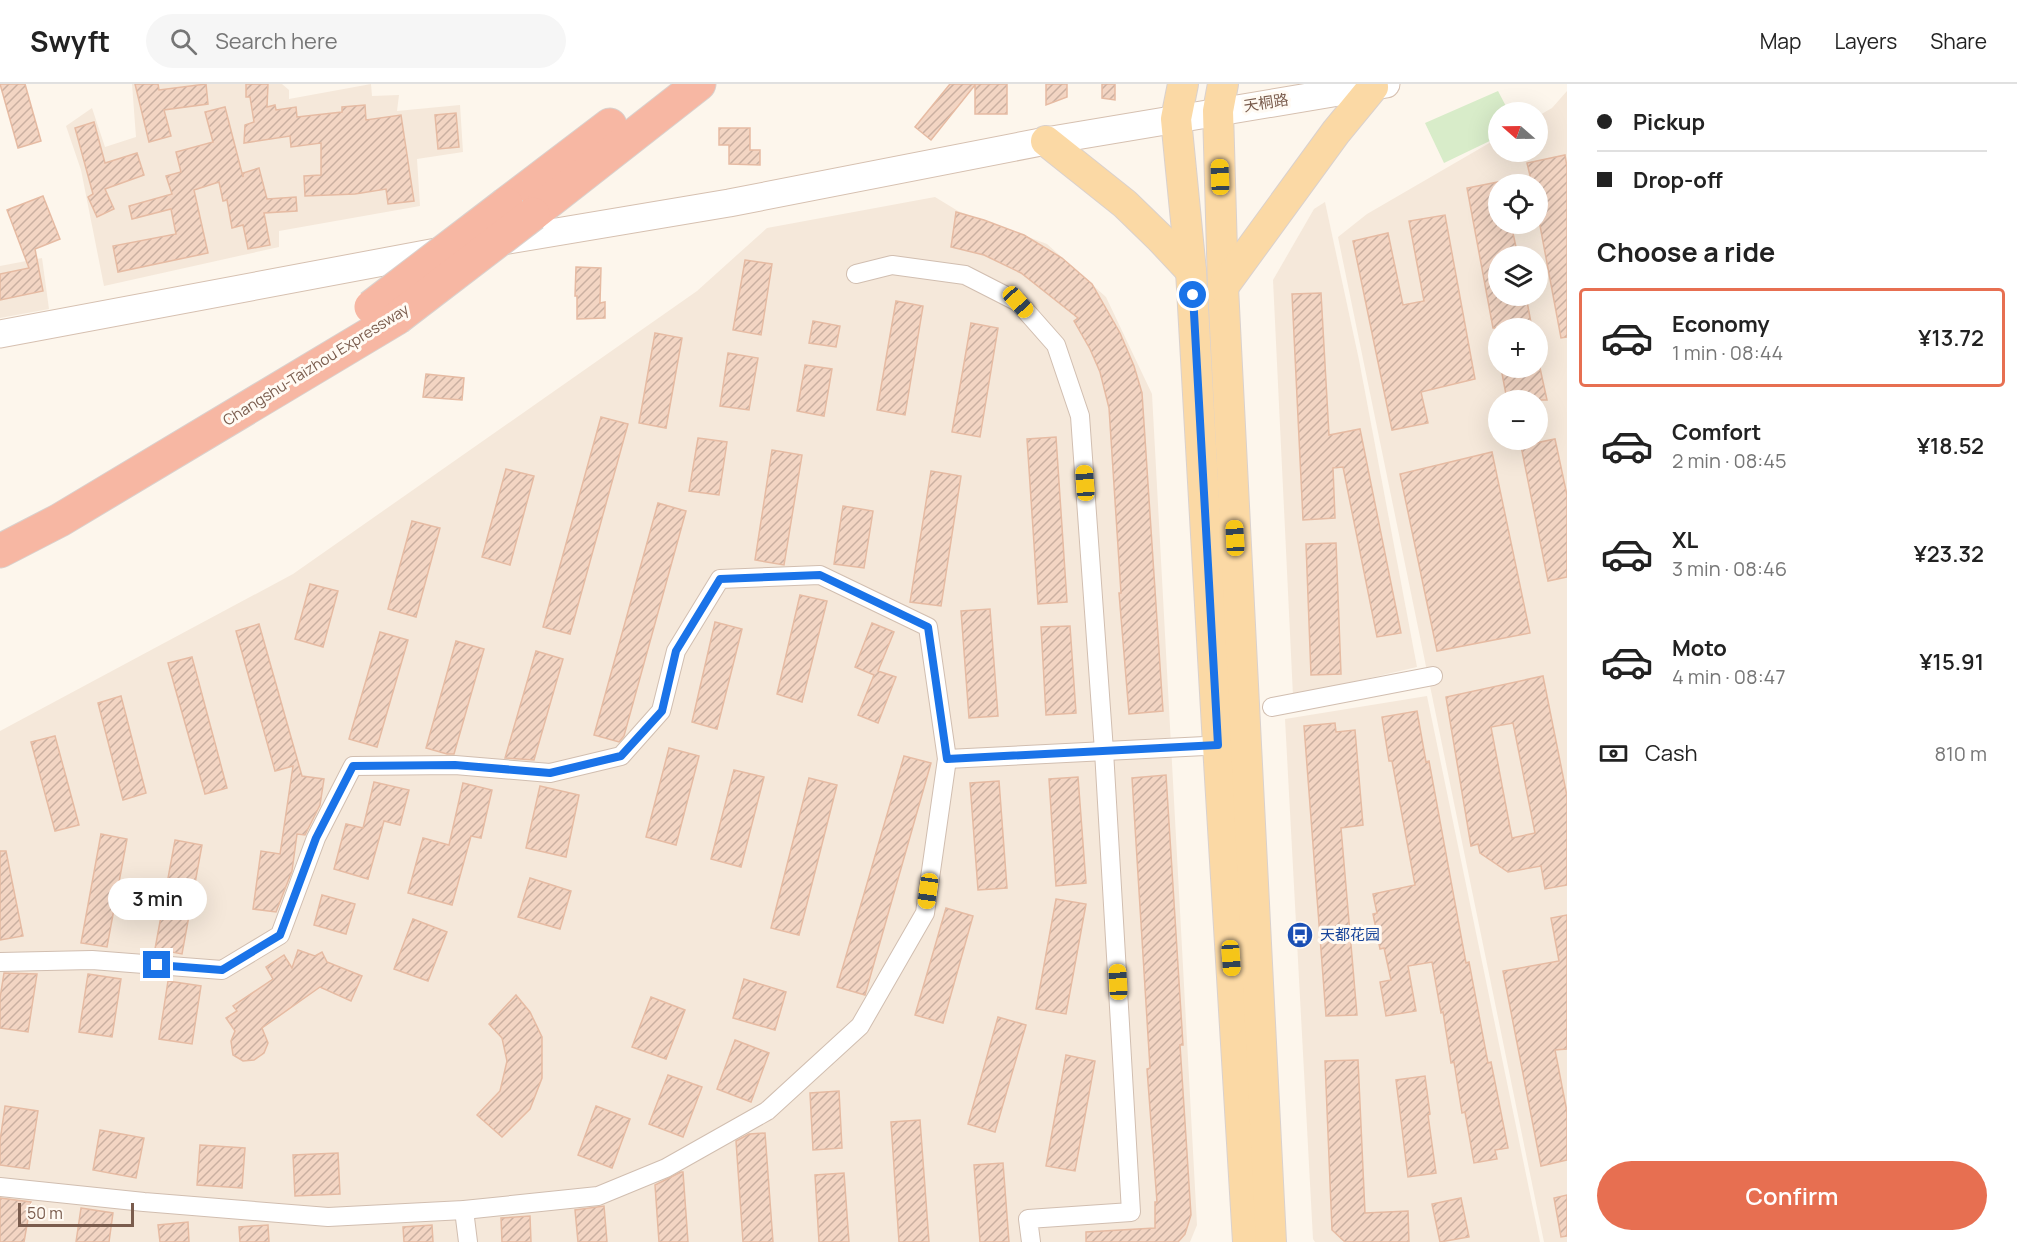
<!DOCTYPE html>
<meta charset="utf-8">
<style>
:root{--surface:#fff;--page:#f6f6f6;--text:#222;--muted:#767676;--line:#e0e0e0;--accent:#e76f51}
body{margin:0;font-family:Manrope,"Noto Sans SC",sans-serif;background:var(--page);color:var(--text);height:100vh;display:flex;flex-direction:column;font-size:22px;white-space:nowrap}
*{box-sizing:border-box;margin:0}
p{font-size:20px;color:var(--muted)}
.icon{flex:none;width:33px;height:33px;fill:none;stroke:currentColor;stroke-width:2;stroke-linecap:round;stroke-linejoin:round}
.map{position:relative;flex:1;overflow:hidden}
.drawer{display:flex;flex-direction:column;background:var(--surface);width:450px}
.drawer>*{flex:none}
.hud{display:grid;align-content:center;height:132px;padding:0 30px;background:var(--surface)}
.needle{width:39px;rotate:290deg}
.buttons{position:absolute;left:1488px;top:18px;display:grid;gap:12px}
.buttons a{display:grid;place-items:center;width:60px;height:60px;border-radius:50%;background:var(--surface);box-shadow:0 6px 24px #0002;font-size:30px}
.scale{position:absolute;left:18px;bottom:15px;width:116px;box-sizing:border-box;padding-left:6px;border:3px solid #7a5c4d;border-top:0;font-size:16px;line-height:21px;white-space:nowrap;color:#7a5c4d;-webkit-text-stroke:4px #fffaf3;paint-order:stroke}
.end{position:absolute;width:27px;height:27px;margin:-14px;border:8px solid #1a73e8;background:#fff;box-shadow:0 0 0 3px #fff}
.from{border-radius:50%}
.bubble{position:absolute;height:42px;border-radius:21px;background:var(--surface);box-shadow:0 6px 24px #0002;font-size:20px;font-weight:600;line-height:42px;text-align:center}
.car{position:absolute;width:18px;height:36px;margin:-18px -9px;border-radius:8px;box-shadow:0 0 4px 2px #0007;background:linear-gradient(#f5c518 24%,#345 0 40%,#f5c518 0 76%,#345 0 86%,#f5c518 0)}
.hud b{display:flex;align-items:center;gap:21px;height:57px;font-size:22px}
.hud b+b{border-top:2px solid var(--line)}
.hud i{width:15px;height:15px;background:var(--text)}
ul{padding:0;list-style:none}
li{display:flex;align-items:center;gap:18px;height:99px;margin:0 12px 9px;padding:0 18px;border:3px solid transparent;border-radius:6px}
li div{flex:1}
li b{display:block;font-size:22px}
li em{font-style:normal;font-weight:600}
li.active{border-color:var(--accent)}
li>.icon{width:54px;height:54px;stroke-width:1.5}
h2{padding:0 30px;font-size:27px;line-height:72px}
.pay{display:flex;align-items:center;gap:15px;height:66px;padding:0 30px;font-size:22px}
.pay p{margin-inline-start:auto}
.primary-button{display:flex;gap:12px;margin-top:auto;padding:12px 30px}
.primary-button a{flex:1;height:69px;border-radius:36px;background:var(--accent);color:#fff;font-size:24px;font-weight:600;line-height:69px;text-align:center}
header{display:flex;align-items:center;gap:36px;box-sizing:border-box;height:84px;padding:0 30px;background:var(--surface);border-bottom:2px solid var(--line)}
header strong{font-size:28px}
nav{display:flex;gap:33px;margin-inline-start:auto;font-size:21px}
.search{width:420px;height:54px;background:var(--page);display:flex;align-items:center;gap:15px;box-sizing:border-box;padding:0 21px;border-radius:33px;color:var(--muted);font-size:22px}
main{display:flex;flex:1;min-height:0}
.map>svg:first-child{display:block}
</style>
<header>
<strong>Swyft</strong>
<div class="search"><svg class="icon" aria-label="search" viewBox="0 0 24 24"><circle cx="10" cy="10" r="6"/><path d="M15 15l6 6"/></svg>Search here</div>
<nav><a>Map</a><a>Layers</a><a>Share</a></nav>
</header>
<main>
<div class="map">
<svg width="1567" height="1158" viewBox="0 0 1567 1158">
<defs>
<pattern id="building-hatch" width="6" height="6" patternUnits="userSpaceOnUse" patternTransform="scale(1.5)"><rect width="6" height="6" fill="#f3d5c3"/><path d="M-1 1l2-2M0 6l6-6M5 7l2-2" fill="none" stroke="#cab0a1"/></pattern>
</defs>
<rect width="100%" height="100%" fill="#fdf6ec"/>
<g fill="#f5e8da" fill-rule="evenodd">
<path d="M132 0H282L289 6V15L371 0 372 12 399 11 397 27 460 21 463 68 417 75 420 122 279 147V163L104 202 81 86 66 42 92 24 105 63 136 53Z"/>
<path d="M1567 7V1158H1544L1338 153 1367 130 1498 54V68H1538V32L1552 24ZM1498 100H1538V140H1498ZM1498 172H1538V212H1498ZM1498 244H1538V284H1498ZM1498 316H1538V356H1498Z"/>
<path d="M935 113 958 127 1047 160 1106 213 1152 310 1197 1141 1190 1158H0V647L293 490 697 207 767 144Z"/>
<path d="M1325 118 1359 276 1417 583 1293 612 1273 196 1314 125Z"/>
<path d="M42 174 49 225 0 234V182Z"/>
<path d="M1427 612 1540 1158H1315L1313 1155 1285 635Z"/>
</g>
<path fill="#d8ecc9" d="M1498 7 1509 28H1498V53L1444 79 1425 39Z"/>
<g fill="url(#building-hatch)" stroke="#e6bba3" stroke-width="1.5" fill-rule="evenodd">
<path d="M0 0H25L41 57 18 64Z"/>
<path d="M135 0H158L159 6 206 0 208 20 164 26 171 52 149 58Z"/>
<path d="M246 0H268L267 23 275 21 276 26 296 23 297 33 342 28V23L365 21 366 36 401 31 414 117 388 120 386 105 355 110 305 112 304 92 321 91V59L291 63 290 52 244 59 245 41 254 38 250 13H246Z"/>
<path d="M950 0H1007V30H975V1L931 56 915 43Z"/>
<path d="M1046 0H1067V13L1046 21Z"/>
<path d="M1102 0H1115V16L1102 14Z"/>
<path d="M225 23 243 93V89L259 84 267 115 296 113 297 127 264 129 270 161 248 165 243 141 232 144 227 116 223 117 219 98 194 106 208 169 118 188 113 162 176 150 171 125 132 135 129 122 172 110 166 92 181 88 176 68 213 58 205 28Z"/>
<path d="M456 29 459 63 438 65 435 31Z"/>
<path d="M94 38 105 79 137 69 144 91 105 105 114 125 97 133 88 113 93 110 75 44Z"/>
<path d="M719 44H750V66H760V81L729 80V61H719Z"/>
<path d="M1565 71 1567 83V253L1561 254 1538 131V100H1532L1527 79Z"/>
<path d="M1498 98V140H1511L1518 172H1498V212H1526L1532 244H1493L1467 104Z"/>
<path d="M43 112 60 155 35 165 43 207 0 216V190L29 184 7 126Z"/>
<path d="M956 128 984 136 1024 151 1062 174 1092 200 1120 249 1134 282 1142 309 1163 627 1129 630 1119 509H1121L1109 324 1100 288 1090 265 1074 237 1078 234 1021 189 984 171 951 163Z"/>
<path d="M1445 131 1475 295 1421 308 1428 339 1392 346 1353 157 1388 149 1403 221 1424 217 1409 137Z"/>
<path d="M745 176 772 180 761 251 733 246Z"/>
<path d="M576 183 601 184 600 219 605 218V234L577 235V212H575Z"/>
<path d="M1321 209 1329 351 1360 345 1401 549 1377 553 1343 383 1333 384 1335 434 1303 436 1292 210Z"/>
<path d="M896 217 923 222 905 331 877 326Z"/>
<path d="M813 237 840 242 836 263 809 259Z"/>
<path d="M971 239 998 244 980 353 952 348Z"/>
<path d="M655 249 682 254 666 344 639 339Z"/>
<path d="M728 269 758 274 749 326 720 322Z"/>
<path d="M805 281 832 285 824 332 797 327Z"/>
<path d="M1501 284H1540L1547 316H1507Z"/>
<path d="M426 290 464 294 462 316 423 313Z"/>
<path d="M601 333 628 340 570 550 543 543Z"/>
<path d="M1056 353 1067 518 1038 520 1027 355Z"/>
<path d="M698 354 727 358 719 411 689 407Z"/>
<path d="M1555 355 1567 411V493L1548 497 1521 362Z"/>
<path d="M772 366 802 371 784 481 755 476Z"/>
<path d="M1492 368 1530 549 1437 567 1400 390Z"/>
<path d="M506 385 534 392 510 481 482 473Z"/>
<path d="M931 387 961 392 941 522 910 518Z"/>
<path d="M658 419 686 427 624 652 619 658 594 651Z"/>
<path d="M843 422 873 427 864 484 834 480Z"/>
<path d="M412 437 440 444 416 533 388 525Z"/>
<path d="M1336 459 1341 590 1311 591 1306 460Z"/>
<path d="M310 500 338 507 323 563 295 555Z"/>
<path d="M800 511 827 517 802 618 777 610Z"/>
<path d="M990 525 998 632 969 634 961 527Z"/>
<path d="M715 538 742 545 717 645 692 638Z"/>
<path d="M872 539 894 548 878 587 896 593 878 639 858 631 874 591 855 583Z"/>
<path d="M259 540 302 692 324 695 320 721 305 751 297 750 292 787 276 828 253 825 261 767 280 770 293 682 275 687 236 547Z"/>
<path d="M1070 542 1076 629 1046 631 1041 543Z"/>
<path d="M380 548 408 556 377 663 349 655Z"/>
<path d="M456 557 484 565 454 670H447L426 664Z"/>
<path d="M536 567 563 575 534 676 505 674Z"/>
<path d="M192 573 227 704 205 710 168 579Z"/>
<path d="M1543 592 1567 712V801L1545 805 1541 782 1508 788 1480 769 1478 760 1471 762 1446 613ZM1513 639 1535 749 1512 754 1491 643Z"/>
<path d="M121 612 146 709 123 716 98 619Z"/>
<path d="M1417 627 1426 678 1429 677 1466 879 1469 878 1488 979 1491 978 1508 1064 1495 1066 1497 1075 1474 1079 1465 1028 1462 1029 1454 978 1451 979 1443 928 1441 929 1432 878 1408 882 1416 927 1386 932 1380 898 1391 896 1384 864 1380 865 1373 830 1377 829 1373 810 1415 801 1392 677H1389L1382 633Z"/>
<path d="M1335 639 1336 648 1355 646 1363 741 1341 744 1357 931 1326 932 1304 642Z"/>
<path d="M55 652 79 741 55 747 31 658Z"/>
<path d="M669 664 699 672 676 761 646 753Z"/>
<path d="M904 672 931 679 865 911 837 903Z"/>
<path d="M734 686 764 693 741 783 711 775Z"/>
<path d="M1166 691 1183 961H1180L1191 1131 1185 1150 1178 1158H1086V1148L1155 1144V1118H1157L1147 985 1150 984 1132 694Z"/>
<path d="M1078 693 1086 799 1056 802 1049 695Z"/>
<path d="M809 694 837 701 799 851 771 844Z"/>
<path d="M999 697 1007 804 978 806 970 699Z"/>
<path d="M374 698 409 706 400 741 384 737 368 795 334 785 346 740 363 744Z"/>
<path d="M463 699 492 706 481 754 471 752 452 821 408 809 423 754 449 761Z"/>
<path d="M540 702 579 711 566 773 526 764Z"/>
<path d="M101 750 127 755 107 863 81 859Z"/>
<path d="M175 756 202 761 182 870 155 865Z"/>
<path d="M0 767H6L23 852 0 856Z"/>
<path d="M530 794 571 807 560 845 518 833Z"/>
<path d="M322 811 355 820 346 850 314 841Z"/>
<path d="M1056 815 1086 820 1066 930 1036 925Z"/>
<path d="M946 824 973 832 943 939 915 931Z"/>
<path d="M1567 831V965L1555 966 1567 1028V1076L1541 1082 1503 887 1559 877 1551 834Z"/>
<path d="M413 835 447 848 428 897 394 885Z"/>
<path d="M298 866 315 872 322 868 327 878 362 892 351 917 320 903 262 944 268 959 264 969 254 976 243 977 233 971 231 957 235 947 226 934 237 927 233 922 273 895 266 883 284 871 292 884Z"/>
<path d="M4 889 37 890 28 948 0 944V914Z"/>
<path d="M88 890 121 895 112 953 79 948Z"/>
<path d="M744 895 786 908 775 946 733 934Z"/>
<path d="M168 897 201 902 192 960 159 955Z"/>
<path d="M516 911 530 928 542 953V994L530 1025 502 1053 477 1031 500 1007 507 977 502 954 489 940Z"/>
<path d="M651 913 685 926 666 975 632 963Z"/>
<path d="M998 933 1026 941 995 1048 968 1040Z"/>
<path d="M735 956 769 969 751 1018 717 1005Z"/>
<path d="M1066 971 1095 977 1075 1087 1046 1082Z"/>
<path d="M1358 976 1365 1129 1408 1127 1409 1158H1345L1332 1146 1325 977Z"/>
<path d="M668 991 702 1003 683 1053 649 1040Z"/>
<path d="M1425 992 1430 1030 1428 1031 1436 1089 1408 1093 1396 996Z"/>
<path d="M839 1007 842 1064 813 1066 810 1009Z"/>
<path d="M5 1022 38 1027 29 1085 0 1081V1057Z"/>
<path d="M596 1022 630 1035 612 1084 578 1071Z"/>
<path d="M920 1036 929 1158H899L891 1038Z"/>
<path d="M100 1046 144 1054 136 1094 93 1086Z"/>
<path d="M765 1049 773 1158H743L736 1057 749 1050Z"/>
<path d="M200 1061 245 1064 242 1104 197 1101Z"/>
<path d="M338 1069 340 1110 295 1112 293 1071Z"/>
<path d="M1003 1079 1009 1158H980L974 1081Z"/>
<path d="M681 1088H683L688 1158H659L655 1101Z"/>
<path d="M844 1089 849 1158H819L815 1091Z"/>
<path d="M1567 1111V1152L1561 1153 1554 1114Z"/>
<path d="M0 1114 31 1118 24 1158H0Z"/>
<path d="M1461 1114 1469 1153 1440 1158 1432 1120Z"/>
<path d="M604 1122 607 1158H578L575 1126Z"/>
<path d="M81 1124 113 1129 109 1158H76Z"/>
<path d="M530 1132 531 1158H502L501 1134Z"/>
<path d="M188 1138 189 1158H160L158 1141Z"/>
<path d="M268 1141 269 1158H240L239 1143Z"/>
<path d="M432 1141 433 1158H404L403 1143Z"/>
</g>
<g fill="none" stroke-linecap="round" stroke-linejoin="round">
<defs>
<g id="street">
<path d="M856 190 892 181 965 191 1018 218 1056 261 1080 332 1104 667 1131 1128 1028 1135 1031 1158"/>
<path d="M1272 623 1433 592"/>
<path d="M947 675 1225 661"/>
<path d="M0 878 92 876 222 886 280 851 316 754 353 682 455 681 550 689 621 672 661 627 676 567 720 495 820 491 928 543 947 675 925 829 860 942 767 1027 666 1084 598 1112 464 1126 328 1133 144 1118 0 1103"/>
<path d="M464 1126 468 1158"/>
</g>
<g id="secondary">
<path d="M497 158 729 119 1046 57 1386 0"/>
<path d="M0 250 447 166"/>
</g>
<g id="primary">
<path d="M1183 0 1176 35 1191 187 1218 661 1248 1158"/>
<path d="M1223 0 1218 27 1223 203 1271 1158"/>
<path d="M1046 57 1125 120 1160 154 1191 187"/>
<path d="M1223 203 1336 48 1373 3"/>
</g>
<g id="highway">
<path d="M506 120 610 41"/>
<path d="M533 130 699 0"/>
<path d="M0 467 60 436 397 234"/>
</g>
</defs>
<use href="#street" stroke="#d1beb0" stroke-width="20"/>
<use href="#secondary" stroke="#d6c0b0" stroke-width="29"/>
<use href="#primary" stroke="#dad1cd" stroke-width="32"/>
<use href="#highway" stroke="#dad1cd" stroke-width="35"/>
<use href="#street" stroke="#fff" stroke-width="18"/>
<use href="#secondary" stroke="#fff" stroke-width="27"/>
<use href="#primary" stroke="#fbd9a5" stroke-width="30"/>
<use href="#highway" stroke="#f7b7a3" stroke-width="33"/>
<defs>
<g id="highway-bridge">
<path d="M371 223 506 120"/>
<path d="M397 234 533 130"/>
</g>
</defs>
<use href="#highway-bridge" stroke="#dad1cd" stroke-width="35" stroke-linecap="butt"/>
<use href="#highway-bridge" stroke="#f7b7a3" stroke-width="33"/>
</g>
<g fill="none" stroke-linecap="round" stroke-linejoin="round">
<path stroke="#1a73e8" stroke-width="8" d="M157 881 222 886 280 851 316 754 353 682 455 681 550 689 621 672 662 627 676 567 720 495 820 491 928 543 947 675 1218 661 1193 211"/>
</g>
<defs>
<symbol id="bus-disc" viewBox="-11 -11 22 22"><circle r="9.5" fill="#1a4fb4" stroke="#fffaf3"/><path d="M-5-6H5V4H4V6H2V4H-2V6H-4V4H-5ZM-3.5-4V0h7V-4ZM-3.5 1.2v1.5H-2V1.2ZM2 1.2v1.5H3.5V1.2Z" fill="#fff"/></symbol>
</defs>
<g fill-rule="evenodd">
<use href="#bus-disc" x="1285" y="836" width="30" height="30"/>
</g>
<g text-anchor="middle" stroke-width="6" stroke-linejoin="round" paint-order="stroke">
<g font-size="15" fill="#7a5c4d" stroke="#fffaf3">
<text transform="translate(1266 19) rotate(-9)" y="5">天桐路</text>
<text transform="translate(316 281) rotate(-32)" y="5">Changshu-Taizhou Expressway</text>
</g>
<g font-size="15" fill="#164399" stroke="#fffaf3" text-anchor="start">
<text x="1320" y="856">天都花园</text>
</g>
</g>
</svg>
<div class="buttons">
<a><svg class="needle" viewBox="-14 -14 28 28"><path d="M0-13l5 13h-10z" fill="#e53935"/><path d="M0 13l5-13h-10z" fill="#767676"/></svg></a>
<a><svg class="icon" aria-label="locate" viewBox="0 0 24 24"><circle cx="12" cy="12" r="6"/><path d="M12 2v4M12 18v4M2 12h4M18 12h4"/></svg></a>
<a><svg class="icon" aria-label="layers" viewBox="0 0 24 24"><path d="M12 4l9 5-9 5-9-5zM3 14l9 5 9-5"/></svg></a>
<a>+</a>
<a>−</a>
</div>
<div class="scale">50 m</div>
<i class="end from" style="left:1193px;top:211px"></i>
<i class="end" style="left:157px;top:881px"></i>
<div class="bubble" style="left:108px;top:794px;width:99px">3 min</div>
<i class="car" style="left:1220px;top:93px;rotate:358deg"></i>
<i class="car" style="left:1018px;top:218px;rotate:138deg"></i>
<i class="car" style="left:1085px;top:399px;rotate:356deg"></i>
<i class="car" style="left:1235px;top:454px;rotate:357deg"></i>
<i class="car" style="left:928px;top:807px;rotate:188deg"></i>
<i class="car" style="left:1231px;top:874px;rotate:176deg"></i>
<i class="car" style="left:1118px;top:898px;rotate:357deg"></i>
</div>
<section class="drawer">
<div class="hud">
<b><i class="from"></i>Pickup</b>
<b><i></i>Drop-off</b>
</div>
<h2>Choose a ride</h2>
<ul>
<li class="active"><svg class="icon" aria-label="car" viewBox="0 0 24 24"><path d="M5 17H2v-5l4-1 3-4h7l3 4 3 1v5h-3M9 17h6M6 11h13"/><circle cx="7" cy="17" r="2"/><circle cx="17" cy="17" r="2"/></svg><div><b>Economy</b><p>1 min · 08:44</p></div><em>¥13.72</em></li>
<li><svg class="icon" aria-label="car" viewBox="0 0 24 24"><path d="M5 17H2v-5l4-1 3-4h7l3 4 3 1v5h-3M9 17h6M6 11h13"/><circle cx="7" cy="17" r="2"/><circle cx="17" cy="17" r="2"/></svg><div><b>Comfort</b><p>2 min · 08:45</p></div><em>¥18.52</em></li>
<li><svg class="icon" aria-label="car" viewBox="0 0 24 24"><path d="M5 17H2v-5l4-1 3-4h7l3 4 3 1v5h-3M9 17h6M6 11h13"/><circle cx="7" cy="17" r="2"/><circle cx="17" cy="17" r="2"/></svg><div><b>XL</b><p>3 min · 08:46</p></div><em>¥23.32</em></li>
<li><svg class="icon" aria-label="car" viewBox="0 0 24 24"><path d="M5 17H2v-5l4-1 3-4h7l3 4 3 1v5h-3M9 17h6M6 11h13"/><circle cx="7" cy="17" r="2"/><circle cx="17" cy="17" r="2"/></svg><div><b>Moto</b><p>4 min · 08:47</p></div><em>¥15.91</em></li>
</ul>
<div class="pay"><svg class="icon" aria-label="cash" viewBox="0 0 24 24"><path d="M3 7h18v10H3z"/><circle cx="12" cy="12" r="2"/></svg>Cash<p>810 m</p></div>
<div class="primary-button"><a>Confirm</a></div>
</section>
</main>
